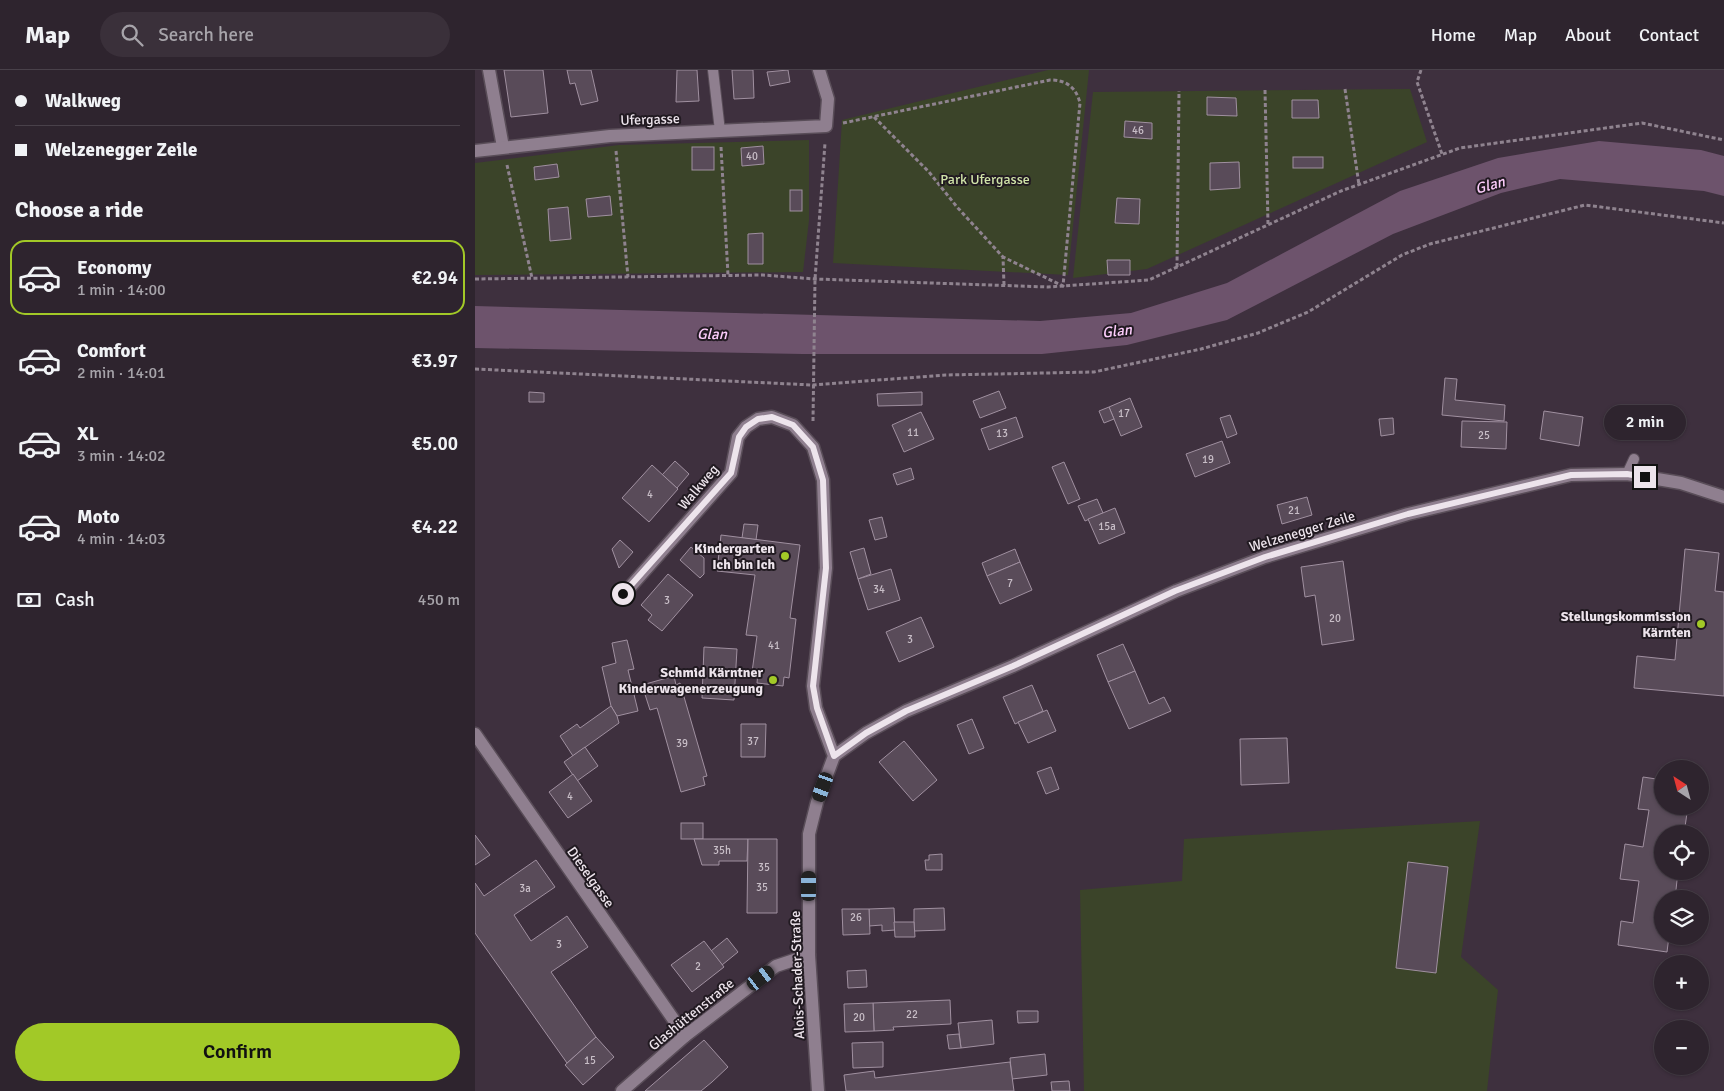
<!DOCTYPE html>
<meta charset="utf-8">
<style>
:root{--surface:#2e242e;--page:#3a303a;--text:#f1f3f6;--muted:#a7a4aa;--line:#49414a;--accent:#a2c927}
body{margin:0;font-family:Signika,sans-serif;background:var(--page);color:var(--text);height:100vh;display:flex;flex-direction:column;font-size:19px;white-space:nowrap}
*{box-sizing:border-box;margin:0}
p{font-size:16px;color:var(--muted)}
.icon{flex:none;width:28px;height:28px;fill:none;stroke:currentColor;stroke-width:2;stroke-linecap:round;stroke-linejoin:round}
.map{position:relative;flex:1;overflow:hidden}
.drawer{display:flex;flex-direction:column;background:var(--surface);width:475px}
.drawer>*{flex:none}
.top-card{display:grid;align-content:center;height:110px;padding:0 15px;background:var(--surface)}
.needle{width:32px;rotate:324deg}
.tools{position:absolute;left:1179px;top:690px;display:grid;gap:10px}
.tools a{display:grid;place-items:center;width:55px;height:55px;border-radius:50%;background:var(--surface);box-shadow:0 1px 4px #0004,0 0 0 1px var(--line);font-size:25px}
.end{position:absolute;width:22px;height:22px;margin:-11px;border:6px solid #ede4ec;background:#111;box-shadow:0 0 0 2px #111}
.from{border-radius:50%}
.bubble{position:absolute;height:35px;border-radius:18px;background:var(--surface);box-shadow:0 1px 4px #0004,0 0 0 1px var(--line);font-size:16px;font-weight:600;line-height:35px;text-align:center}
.car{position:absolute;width:15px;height:30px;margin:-15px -8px;border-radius:6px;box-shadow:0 0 4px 1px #0007;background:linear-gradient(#222 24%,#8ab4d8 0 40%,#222 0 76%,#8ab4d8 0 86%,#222 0)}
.top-card b{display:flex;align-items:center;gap:18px;height:48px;font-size:19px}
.top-card b+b{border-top:1px solid var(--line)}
.top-card i{width:12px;height:12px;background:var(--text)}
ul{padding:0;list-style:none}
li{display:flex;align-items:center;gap:15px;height:75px;margin:0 10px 8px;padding:0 5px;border:2px solid transparent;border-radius:15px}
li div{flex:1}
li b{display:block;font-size:19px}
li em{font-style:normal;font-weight:600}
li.active{border-color:var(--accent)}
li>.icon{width:45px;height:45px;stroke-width:1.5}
h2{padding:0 15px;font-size:22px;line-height:60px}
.pay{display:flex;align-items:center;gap:12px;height:55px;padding:0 15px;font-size:19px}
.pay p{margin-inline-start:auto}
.primary-button{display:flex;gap:10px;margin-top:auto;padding:10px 15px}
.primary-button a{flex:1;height:58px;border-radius:30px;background:var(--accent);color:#111;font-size:20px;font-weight:600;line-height:58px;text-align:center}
header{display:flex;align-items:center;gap:30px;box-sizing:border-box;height:70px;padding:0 25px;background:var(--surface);border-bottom:1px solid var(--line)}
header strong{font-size:24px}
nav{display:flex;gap:28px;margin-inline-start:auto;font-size:18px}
.search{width:350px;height:45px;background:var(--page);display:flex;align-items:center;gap:12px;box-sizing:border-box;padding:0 18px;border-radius:28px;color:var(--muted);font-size:19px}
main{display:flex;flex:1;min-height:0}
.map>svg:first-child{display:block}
</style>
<header>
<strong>Map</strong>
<div class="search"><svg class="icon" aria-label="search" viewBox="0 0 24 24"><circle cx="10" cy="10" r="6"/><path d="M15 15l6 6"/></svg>Search here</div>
<nav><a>Home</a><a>Map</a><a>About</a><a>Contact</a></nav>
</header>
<main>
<section class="drawer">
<div class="top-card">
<b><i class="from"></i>Walkweg</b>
<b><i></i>Welzenegger Zeile</b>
</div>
<h2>Choose a ride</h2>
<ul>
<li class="active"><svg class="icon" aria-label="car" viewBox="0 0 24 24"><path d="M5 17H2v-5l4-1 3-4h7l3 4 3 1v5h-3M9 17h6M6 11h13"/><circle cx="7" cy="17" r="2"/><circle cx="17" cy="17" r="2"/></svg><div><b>Economy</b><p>1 min · 14:00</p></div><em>€2.94</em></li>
<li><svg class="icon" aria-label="car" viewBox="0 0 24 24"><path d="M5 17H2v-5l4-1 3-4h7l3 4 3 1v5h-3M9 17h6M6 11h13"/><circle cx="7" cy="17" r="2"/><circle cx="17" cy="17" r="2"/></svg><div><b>Comfort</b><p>2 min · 14:01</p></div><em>€3.97</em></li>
<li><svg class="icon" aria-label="car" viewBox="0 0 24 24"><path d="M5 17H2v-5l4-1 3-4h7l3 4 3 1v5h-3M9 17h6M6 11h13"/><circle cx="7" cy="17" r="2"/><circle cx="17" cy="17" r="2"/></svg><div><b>XL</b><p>3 min · 14:02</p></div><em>€5.00</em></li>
<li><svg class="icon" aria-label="car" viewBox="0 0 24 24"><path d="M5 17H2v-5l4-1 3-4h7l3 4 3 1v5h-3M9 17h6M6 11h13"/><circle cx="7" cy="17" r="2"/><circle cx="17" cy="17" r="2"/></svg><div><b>Moto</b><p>4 min · 14:03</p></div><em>€4.22</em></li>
</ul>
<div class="pay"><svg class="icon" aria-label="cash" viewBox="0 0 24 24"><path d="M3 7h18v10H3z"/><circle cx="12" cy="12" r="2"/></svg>Cash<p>450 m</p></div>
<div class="primary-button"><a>Confirm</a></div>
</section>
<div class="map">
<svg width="1249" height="1021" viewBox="0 0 1249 1021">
<rect width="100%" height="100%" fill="#3e303e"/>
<g fill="#3b4429">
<path d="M573 0H614L593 205 358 193 367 50Z"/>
<path d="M935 19 952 72 672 199 598 208 618 22Z"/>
<path d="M334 70V150L328 202 0 205V93L144 75Z"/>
<path d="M1005 751 986 887 1023 920 1012 1021H609L605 820 707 811 709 769Z"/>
</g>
<path fill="#6d536c" d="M1124 71 1226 80 1249 86V126L1229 121 1085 109 1026 123 918 164 752 250 652 275 567 284H328L0 278V236L565 251 656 243 752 213 925 121 1023 88Z"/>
<g fill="#594b59" stroke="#a090a0">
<path d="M29 0H68L73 43 36 47Z"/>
<path d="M92 0H116L123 31 106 35 100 13 95 14Z"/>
<path d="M202 0H222L224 31 201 32Z"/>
<path d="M257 0H278L279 28 259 29Z"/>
<path d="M313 0 315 12 295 16 292 2Z"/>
<path d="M732 27 761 28 762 46 732 45Z"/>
<path d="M817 30H843L844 48H817Z"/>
<path d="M650 51 677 53V69L649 67Z"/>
<path d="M288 76 289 94 267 96 266 78Z"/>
<rect x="217" y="77" width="22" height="23"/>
<rect x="818" y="87" width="30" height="11"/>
<path d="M764 92 765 118 735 120V93Z"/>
<path d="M82 94 84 107 60 110 59 97Z"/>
<rect x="315" y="120" width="12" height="21"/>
<path d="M135 126 137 145 113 147 111 129Z"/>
<path d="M642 128 665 129 664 154 640 153Z"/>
<path d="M93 137 96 169 75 171 73 139Z"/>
<path d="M288 163V194H273V164Z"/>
<path d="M632 190H655V205H633Z"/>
<path d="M970 308 982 309 980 330 1030 335 1029 351 967 345Z"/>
<path d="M524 321 531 338 505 348 498 331Z"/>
<path d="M54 322 69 323V332H54Z"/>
<path d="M447 322V335L403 336 402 324Z"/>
<path d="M655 328 667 357 646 366 634 337Z"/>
<path d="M634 337 639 349 629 353 624 341Z"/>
<path d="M1069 341 1108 347 1104 376 1065 369Z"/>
<path d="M446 342 459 369 429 382 417 355Z"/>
<path d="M755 345 762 364 752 368 745 348Z"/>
<path d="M541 347 548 367 514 380 506 359Z"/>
<path d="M918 348 919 364 906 366 904 349Z"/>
<path d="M987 351 1032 352 1031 379 986 377Z"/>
<path d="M747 371 755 393 720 407 711 384Z"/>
<path d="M200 391 214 404 202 418 187 405Z"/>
<path d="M589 392 605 429 593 434 577 397Z"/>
<path d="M177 395 203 419 174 452 147 428Z"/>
<path d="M436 398 439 409 422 415 418 404Z"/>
<path d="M832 427 837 445 807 454 802 435Z"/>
<path d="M622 429 628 443 610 451 603 436Z"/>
<path d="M640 438 650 463 624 474 613 449Z"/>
<path d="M407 447 412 467 400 470 394 450Z"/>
<path d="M269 454 283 455 281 470 267 468Z"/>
<path d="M246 465 325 475 315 548 321 549 314 608 309 607 308 616 282 613 283 602H277L282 566 271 565 280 505 242 501Z"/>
<path d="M145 470 158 482 144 498 137 479Z"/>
<path d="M216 477 229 488V504L225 508 205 490Z"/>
<path d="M389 478 396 504 383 509 375 482Z"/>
<path d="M540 479 545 492 512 506 507 493Z"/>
<path d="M1210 479 1244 483 1240 521 1249 522V626L1159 618 1162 586 1200 590Z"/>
<path d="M868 491 879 570 847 575 840 525 830 527 826 497Z"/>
<path d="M545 492 557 520 525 534 512 506Z"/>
<path d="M416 499 425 530 393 540 383 509Z"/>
<path d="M193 504 218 525 187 561 173 550 177 545 166 535Z"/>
<path d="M446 547 459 577 424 592 411 562Z"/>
<path d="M152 570 159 599 153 600 163 641 142 646 136 636 127 597 141 593 137 573Z"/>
<path d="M648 574 660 601 633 612 622 585Z"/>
<path d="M229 577 262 579 259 630 227 628Z"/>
<path d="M660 601 674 634 689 627 696 641 654 659 633 612Z"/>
<path d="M199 606 201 615 205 613 232 706 228 707 230 715 206 722 182 638 175 640 167 615Z"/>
<path d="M557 615 568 641 540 654 528 627Z"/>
<path d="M136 636 142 646 144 653 98 686 85 666 102 654 105 658Z"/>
<path d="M572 640 581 661 553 673 543 652Z"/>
<path d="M497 649 509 678 494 684 482 655Z"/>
<path d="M266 654H291L290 687H266Z"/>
<path d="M812 668 814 713 766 715 765 669Z"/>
<path d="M429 671 462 710 438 731 404 692Z"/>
<path d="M110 677 123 696 102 711 89 692Z"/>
<path d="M576 697 584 719 571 724 562 702Z"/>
<path d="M98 704 117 731 93 748 74 722Z"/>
<path d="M1168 707 1188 710V736H1213L1209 764H1188V801H1203L1200 829H1188V866H1194L1192 882 1143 875 1146 851 1158 853 1164 811 1145 809 1150 774 1168 777 1174 740 1163 739Z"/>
<rect x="206" y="753" width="22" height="16"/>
<path d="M0 765 15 785 0 795Z"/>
<path d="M219 769H273L272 791H244V795H227Z"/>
<path d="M273 769H302V843H272Z"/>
<path d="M467 784V800H451L450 790H454V785Z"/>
<path d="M61 790 80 817 39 845 56 871 92 846 113 877 76 902 121 967 92 993 0 863V813L9 826Z"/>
<path d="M933 792 973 797 961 903 921 898Z"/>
<path d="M419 838 420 860 407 861V855L394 856V839Z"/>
<path d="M469 838 470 860 439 861V839Z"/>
<path d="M367 839H394L395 864 368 865Z"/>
<path d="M419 852H439L440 867H420Z"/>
<path d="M252 868 263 882 247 895 236 881Z"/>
<path d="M229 871 249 897 217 922 196 895Z"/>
<path d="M391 900 392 917 373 918 372 901Z"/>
<path d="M475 930 476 954 418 957 419 960 399 961 398 933Z"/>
<path d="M398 933 399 961 370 962 369 934Z"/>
<path d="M542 941H563V952L543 953Z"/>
<path d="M517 950 519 974 486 978 483 953Z"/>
<path d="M484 964 486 978 474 979 472 965Z"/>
<path d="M121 967 139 987 108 1015 90 995Z"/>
<path d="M229 970 253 997 237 1012 226 1021H170Z"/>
<path d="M408 972V997L378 998 377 973Z"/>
<path d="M570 984 572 1005 537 1009 535 988Z"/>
<path d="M535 992 539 1021H371L369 1005 399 1001 400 1008Z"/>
<path d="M594 1011 595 1021H577L576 1012Z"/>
</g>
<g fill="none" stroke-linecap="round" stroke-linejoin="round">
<defs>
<g id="service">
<path d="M238 0 245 61"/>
<path d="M1152 404 1159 389"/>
</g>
<g id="minor">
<path d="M14 0 28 77"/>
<path d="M0 81 135 66 351 56 353 29 344 0"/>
<path d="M148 525 256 403 263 367 271 357 283 349 297 347 318 355 338 377 348 410 351 498 338 616 341 638 359 686 342 732 334 764V885L343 1021"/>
<path d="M0 664 210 966"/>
<path d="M359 686 391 663 431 641 538 596 701 521 790 487 933 444 1096 405 1152 404 1206 413 1249 427"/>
<path d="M147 1021 210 966 301 896 334 885"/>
</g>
</defs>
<use href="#service" stroke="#594d58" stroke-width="12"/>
<use href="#minor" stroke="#594d58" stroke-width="15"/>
<g stroke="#8f838f" stroke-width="3" stroke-dasharray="4 2.5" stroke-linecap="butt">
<path d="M946 0 942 12 967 84"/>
<path d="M870 19 884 115"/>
<path d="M790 20 793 154"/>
<path d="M399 47 454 102 482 137 528 187 529 215"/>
<path d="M368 53 575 10C591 10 601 17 605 33L588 216 528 187"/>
<path d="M246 77 253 205"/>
<path d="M141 81 153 207"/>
<path d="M32 95 57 208"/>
<path d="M702 197 704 21"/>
<path d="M0 209 288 205 340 209 573 217 674 210 866 121 985 78 1167 53 1249 70"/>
<path d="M0 299 337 315 471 305 619 302 726 279 783 263 833 242 927 185 955 174 1110 135 1249 153"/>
<path d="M338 351 340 209 350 73"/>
</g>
<use href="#service" stroke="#8f7f8f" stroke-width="10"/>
<use href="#minor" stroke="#8f7f8f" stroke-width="12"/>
</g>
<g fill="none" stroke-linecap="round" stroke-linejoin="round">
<path stroke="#ede4ec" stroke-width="6" d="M148 524 256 403 264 367 271 357 283 349 297 347 318 355 338 377 348 410 351 498 338 616 342 638 359 686 391 663 431 641 538 596 700 521 790 487 933 444 1096 405 1152 404 1170 407"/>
</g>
<g fill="#a2c927" stroke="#211a21" stroke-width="2">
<circle cx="310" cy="486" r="5"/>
<circle cx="1226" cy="554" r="5"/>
<circle cx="298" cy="610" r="5"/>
</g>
<g text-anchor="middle" stroke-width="4" stroke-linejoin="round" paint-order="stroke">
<g font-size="11" fill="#c8bec7">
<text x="663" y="64">46</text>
<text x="277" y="90">40</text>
<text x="649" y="347">17</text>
<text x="438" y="366">11</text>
<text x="527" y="367">13</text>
<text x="1009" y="369">25</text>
<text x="733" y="393">19</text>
<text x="175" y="428">4</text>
<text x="819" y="444">21</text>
<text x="632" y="460">15a</text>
<text x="535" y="517">7</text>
<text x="404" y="523">34</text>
<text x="192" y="534">3</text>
<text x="860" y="552">20</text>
<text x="435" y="573">3</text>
<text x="299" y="579">41</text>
<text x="278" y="675">37</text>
<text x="207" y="677">39</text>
<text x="95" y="730">4</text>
<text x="247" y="784">35h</text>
<text x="289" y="801">35</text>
<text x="287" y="821">35</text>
<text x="50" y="822">3a</text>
<text x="381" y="851">26</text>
<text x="84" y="878">3</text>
<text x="223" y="900">2</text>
<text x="437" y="948">22</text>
<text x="384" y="951">20</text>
<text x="115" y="994">15</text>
</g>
<g font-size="14" fill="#ede4ec" stroke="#211a21">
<text transform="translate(175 49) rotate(-2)" y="5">Ufergasse</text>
<text transform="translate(223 417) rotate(-50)" y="5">Walkweg</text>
<text transform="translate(827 461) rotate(-17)" y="5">Welzenegger Zeile</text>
<text transform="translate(116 807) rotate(55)" y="5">Dieselgasse</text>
<text transform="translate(322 905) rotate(-92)" y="5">Alois-Schader-Straße</text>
<text transform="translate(216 944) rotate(-39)" y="5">Glashüttenstraße</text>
</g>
<g font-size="14" fill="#d0e3a8" stroke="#211a21">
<text x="510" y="114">Park Ufergasse</text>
</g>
<g font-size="14" font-weight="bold" fill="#ede4ec" stroke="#211a21" text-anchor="end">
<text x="300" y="483">Kindergarten<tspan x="300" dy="16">Ich bin Ich</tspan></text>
<text x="1216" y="551">Stellungskommission<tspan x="1216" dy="16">Kärnten</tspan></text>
<text x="288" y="607">Schmid Kärntner<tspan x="288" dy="16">Kinderwagenerzeugung</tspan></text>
</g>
<g font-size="15" font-style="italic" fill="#fdcdfc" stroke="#211a21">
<text transform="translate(1015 115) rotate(-15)" y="5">Glan</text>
<text transform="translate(642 261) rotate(-7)" y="5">Glan</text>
<text transform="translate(237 264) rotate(1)" y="5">Glan</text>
</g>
</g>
</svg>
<div class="tools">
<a><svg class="needle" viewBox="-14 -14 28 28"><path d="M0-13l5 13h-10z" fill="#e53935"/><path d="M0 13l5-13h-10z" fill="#a7a4aa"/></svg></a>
<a><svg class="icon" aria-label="locate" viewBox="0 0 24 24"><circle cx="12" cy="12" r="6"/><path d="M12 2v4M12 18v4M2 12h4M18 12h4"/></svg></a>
<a><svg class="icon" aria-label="layers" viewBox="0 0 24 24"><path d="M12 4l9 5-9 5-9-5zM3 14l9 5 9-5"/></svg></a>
<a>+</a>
<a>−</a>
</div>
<i class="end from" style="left:148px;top:524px"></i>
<i class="end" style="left:1170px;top:407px"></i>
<div class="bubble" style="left:1129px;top:335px;width:82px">2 min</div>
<i class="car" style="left:348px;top:717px;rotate:200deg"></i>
<i class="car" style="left:334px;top:816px;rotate:0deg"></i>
<i class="car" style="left:286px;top:908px;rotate:53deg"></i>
</div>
</main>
